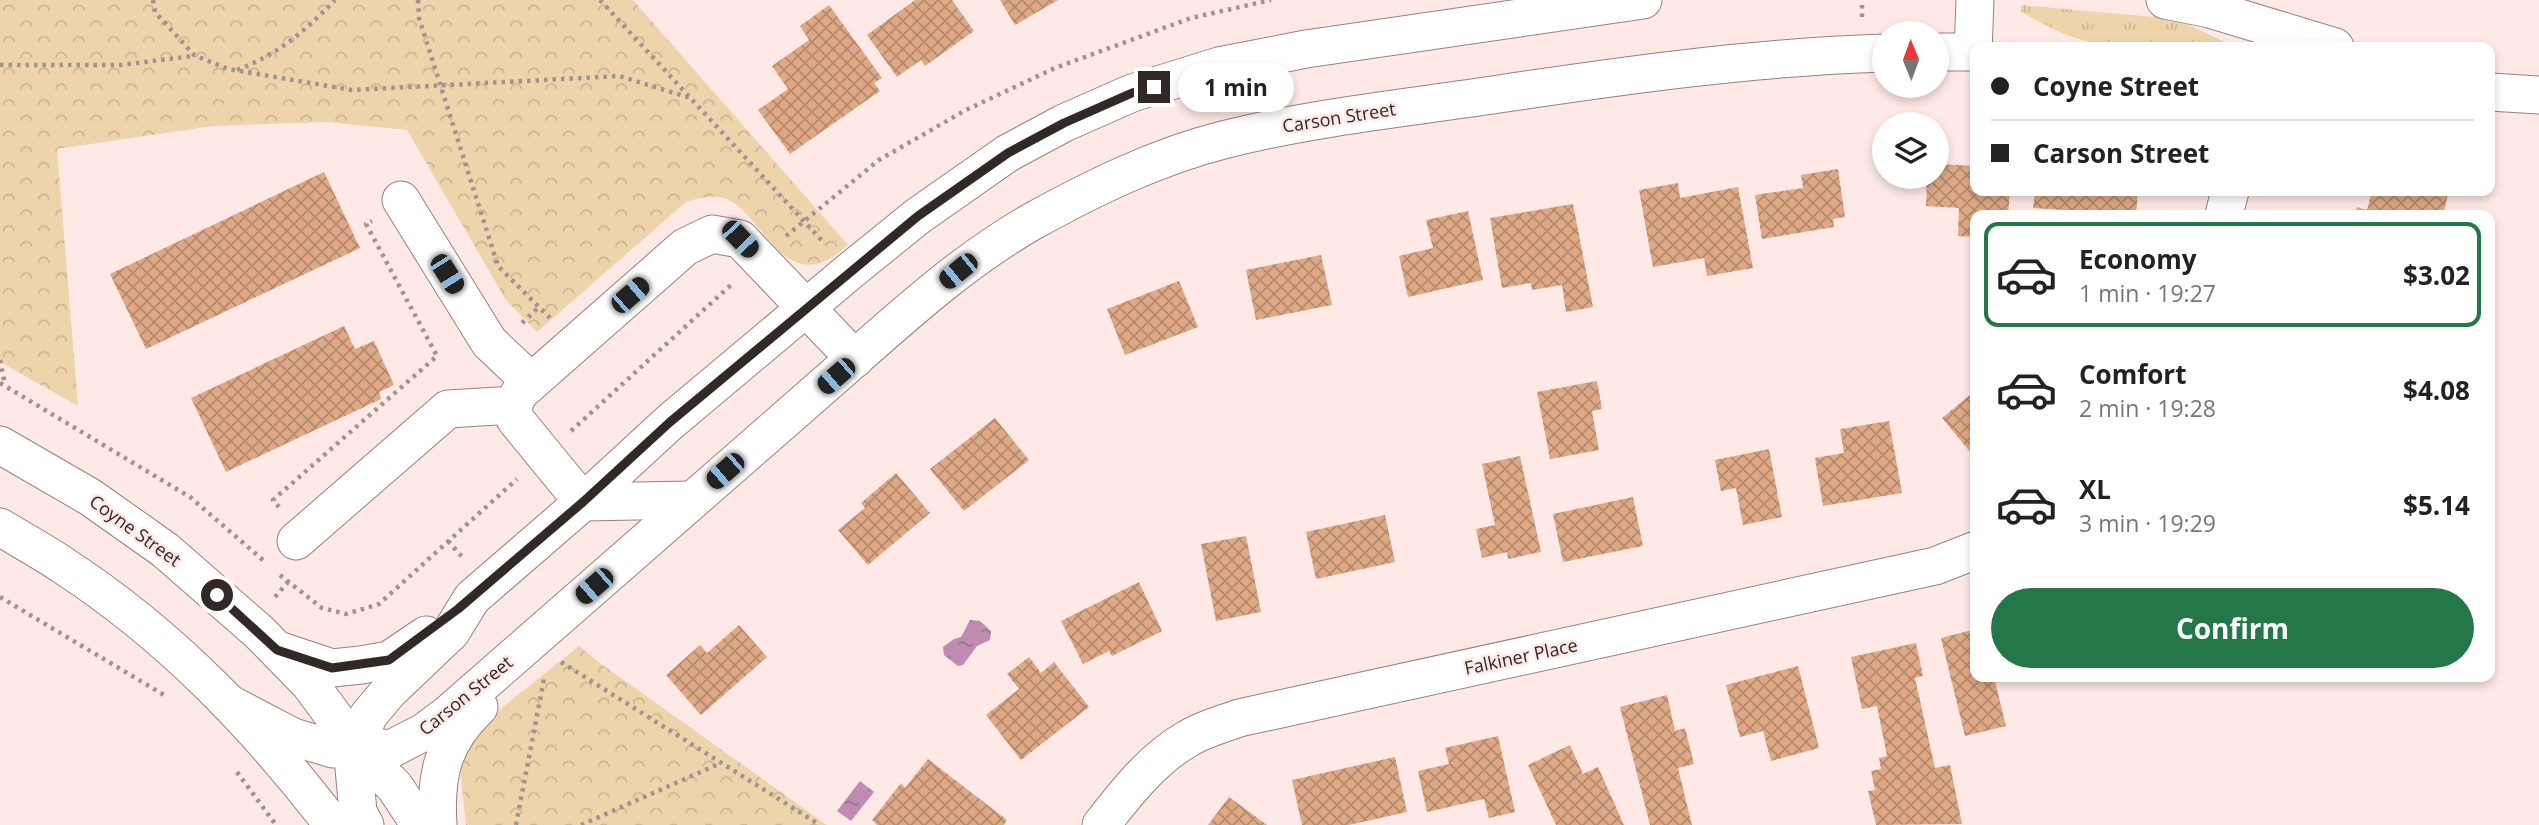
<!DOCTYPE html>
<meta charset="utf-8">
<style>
:root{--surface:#fff;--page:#f2f2f2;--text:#222;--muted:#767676;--line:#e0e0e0;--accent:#247749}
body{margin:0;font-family:"Open Sans",sans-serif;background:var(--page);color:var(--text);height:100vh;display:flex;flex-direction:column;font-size:26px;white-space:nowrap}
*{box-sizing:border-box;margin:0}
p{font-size:23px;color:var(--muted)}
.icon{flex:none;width:38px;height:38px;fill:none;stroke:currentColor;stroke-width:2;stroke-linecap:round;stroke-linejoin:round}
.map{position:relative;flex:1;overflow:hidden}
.drawer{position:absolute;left:1970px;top:210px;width:525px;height:472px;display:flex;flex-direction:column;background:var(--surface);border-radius:14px;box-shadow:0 4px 10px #0003}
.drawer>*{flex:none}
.banner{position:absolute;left:1970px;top:42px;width:525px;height:154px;border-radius:14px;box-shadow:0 4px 10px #0003;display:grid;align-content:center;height:154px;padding:0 21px;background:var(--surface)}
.needle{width:46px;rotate:359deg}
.tools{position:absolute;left:1872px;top:21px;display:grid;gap:14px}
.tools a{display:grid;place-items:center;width:77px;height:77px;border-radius:50%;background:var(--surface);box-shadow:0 4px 10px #0003;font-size:35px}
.end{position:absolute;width:32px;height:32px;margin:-16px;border:9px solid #322827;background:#fff;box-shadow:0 0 0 4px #fff}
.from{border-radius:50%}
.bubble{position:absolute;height:49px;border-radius:24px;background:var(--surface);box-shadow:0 4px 10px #0003;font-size:23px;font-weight:700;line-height:49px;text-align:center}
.car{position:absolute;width:21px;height:42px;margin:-21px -10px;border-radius:9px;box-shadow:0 0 5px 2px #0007;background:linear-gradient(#222 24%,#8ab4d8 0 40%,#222 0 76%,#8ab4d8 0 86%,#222 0)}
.banner b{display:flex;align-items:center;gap:24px;height:66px;font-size:26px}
.banner b+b{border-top:2px solid var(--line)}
.banner i{width:18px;height:18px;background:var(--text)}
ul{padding:12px 0 0;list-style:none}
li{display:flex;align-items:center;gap:21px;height:105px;margin:0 14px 10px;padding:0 7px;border:4px solid transparent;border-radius:14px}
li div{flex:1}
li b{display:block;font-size:26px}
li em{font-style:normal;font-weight:700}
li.on{border-color:var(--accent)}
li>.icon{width:63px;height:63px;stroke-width:1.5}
.button{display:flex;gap:14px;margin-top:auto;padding:14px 21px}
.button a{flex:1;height:80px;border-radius:42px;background:var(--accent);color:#fff;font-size:28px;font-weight:700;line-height:80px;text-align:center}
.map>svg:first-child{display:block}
</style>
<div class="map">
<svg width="2539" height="825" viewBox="0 0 2539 825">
<defs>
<pattern id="grass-tufts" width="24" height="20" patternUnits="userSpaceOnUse" patternTransform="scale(1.75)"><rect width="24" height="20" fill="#eed4ab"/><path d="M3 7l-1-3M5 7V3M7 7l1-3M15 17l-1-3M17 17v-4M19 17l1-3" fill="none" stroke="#cdb693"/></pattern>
<pattern id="park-crowns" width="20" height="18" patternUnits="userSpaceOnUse" patternTransform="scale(1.75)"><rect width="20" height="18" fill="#eed4ab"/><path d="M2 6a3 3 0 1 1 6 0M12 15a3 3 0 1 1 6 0" fill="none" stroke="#cdb693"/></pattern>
<pattern id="water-ripples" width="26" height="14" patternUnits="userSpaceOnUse" patternTransform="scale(1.75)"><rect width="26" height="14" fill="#c08bb0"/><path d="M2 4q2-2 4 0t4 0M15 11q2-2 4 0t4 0" fill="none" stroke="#9d728f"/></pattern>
<pattern id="building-cross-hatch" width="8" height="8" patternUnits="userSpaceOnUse" patternTransform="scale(1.75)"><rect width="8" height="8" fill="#dfa885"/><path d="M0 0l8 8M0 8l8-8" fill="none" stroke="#b5896d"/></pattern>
</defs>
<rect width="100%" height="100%" fill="#fee9e6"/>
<path fill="url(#grass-tufts)" d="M2021 5 2154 17 2189 25 2235 47C2180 47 2117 55 2064 34 2049 28 2035 19 2021 12Z"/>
<g fill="url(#park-crowns)">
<path d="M0 0H633L848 245C841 250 833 258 825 261 778 282 758 208 724 198 711 195 698 198 686 202L537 332 506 300 407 130 327 122 213 126 57 149 78 406 0 362Z"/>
<path d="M579 646 600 663 827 825H466L459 759 493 715Z"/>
</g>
<g fill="url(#water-ripples)">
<path d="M970 620 980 621 991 631 990 640 977 646 963 665 958 666 944 655 943 647 954 639 961 637Z"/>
<path d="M860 781 874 792 851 821 837 811Z"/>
</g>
<g fill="url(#building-cross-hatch)">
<path d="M915 0H952L974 31 925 66 921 60 897 77 867 35Z"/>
<path d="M1000 0H1058L1015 25Z"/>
<path d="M829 5 882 78 874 83 880 91 790 154 758 110 788 89 772 66 809 40 800 26Z"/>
<path d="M1937 164 1976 166V191H2010L2008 215H1976V237L1958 236 1959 208 1926 206 1927 177H1937Z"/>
<path d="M1838 169 1845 217 1833 219 1834 227 1762 239 1755 195 1803 188 1801 175Z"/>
<path d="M324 172 360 248 146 349 110 274Z"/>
<path d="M1678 183 1680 198 1738 187 1753 268 1707 276 1704 258 1653 267 1639 190Z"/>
<path d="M2035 191H2138L2136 215H2082V211L2033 208Z"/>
<path d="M2372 191H2449L2444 211 2457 215H2355L2357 207 2367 210Z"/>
<path d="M1573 204 1593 307 1566 312 1562 285 1532 290 1531 283 1502 288 1490 218Z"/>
<path d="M1468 211 1483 280 1408 297 1399 256 1433 248 1426 220Z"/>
<path d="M1321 255 1332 305 1256 320 1246 270Z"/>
<path d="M1179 281 1198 327 1125 355 1107 309Z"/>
<path d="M344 326 355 349 374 341 394 385 379 392 381 399 226 472 191 398Z"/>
<path d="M1597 381 1602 409 1592 411 1599 450 1550 459 1537 392Z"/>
<path d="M1976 390V459L1942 418Z"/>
<path d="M995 418 1029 460 964 511 930 469Z"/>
<path d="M1889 421 1902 493 1823 506 1815 458 1844 453 1840 429Z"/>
<path d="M1769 449 1782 517 1743 525 1736 488 1721 491 1715 460Z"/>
<path d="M1520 456 1541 552 1508 559 1507 552 1482 558 1476 529 1495 525 1482 464Z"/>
<path d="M896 473 930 513 868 565 838 530 865 508 861 503Z"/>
<path d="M1633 497 1643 546 1563 562 1553 514Z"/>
<path d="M1385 515 1395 562 1316 579 1306 532Z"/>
<path d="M1246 536 1261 612 1216 621 1201 544Z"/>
<path d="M1139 582 1162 631 1112 656 1109 651 1083 664 1061 621Z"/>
<path d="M739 625 767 657 701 715 666 675 700 645 707 653Z"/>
<path d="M1976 629V677H1994L2006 726 1965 736 1941 638Z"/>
<path d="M1916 643 1923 676 1915 678 1935 768 1950 765 1962 824 1876 825 1868 791 1875 790 1871 771 1881 769 1879 758 1887 756 1877 706 1862 709 1851 657Z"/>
<path d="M1029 657 1041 673 1054 662 1089 707 1021 760 986 715 1019 689 1007 674Z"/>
<path d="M1798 666 1819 748 1771 761 1763 731 1740 737 1726 685Z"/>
<path d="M1667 695 1675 731 1685 728 1694 764 1678 768 1692 825H1650L1620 707Z"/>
<path d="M1498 736 1515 812 1489 818 1484 799 1427 812 1418 771 1449 764 1445 748Z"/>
<path d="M1570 745 1583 774 1598 767 1624 825H1556L1528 765Z"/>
<path d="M1395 757 1407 812 1349 825H1302L1292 780Z"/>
<path d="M928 759 1007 820 1004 825H877L872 820 901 783 905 788Z"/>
<path d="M1229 797 1267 825H1208Z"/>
</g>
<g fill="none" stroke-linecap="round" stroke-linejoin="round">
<defs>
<g id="minor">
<path d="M2165 0 2210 9 2335 47"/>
<path d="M1937 52H1976"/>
<path d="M1973 52 1975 0"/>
<path d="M2490 92 2539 95"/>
<path d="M401 200 489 342 530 381"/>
<path d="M2224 215 2230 191"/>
<path d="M0 445 90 497 165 550 259 632 309 683 357 748 395 787 420 825"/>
<path d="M691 500 583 502 515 419 513 405 520 392 685 247 712 234 740 239 855 359"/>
<path d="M0 527C21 540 44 552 64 566 170 635 256 725 333 825"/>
<path d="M296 541 448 409 513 405"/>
<path d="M281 651 332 668 361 665 389 660 426 635"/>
<path d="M230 704 293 737 333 749 393 748 424 732 447 715C569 609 691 501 813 395 884 334 952 267 1033 221 1093 188 1156 157 1223 140 1313 117 1407 108 1499 94 1627 75 1755 57 1885 53"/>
<path d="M365 825 358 812 354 768 357 748 368 716 389 691 451 632 472 598 583 502 670 422 850 271 918 216 1008 153 1064 123 1132 93 1219 66 1306 49 1643 0"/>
<path d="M438 825C435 776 442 742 479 707"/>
<path d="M1101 825C1126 793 1153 758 1189 738 1204 729 1223 724 1239 718L1935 566 1976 550"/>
</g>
</defs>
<use href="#minor" stroke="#98807d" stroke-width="39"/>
<g stroke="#a29290" stroke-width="4.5" stroke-dasharray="3.5 5" stroke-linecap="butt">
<path d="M153 0 155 12 194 55 228 69 352 90 619 76 691 98"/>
<path d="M418 0 419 18 498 266 550 318"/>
<path d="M600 0 825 244"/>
<path d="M1862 17V0"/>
<path d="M0 65H121L193 56"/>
<path d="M237 70C280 53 303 33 335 0"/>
<path d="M786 236 879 160 964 111 1055 68 1191 18 1271 0"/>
<path d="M522 323 539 307"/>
<path d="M0 360 5 385"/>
<path d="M0 383 190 497 263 560"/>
<path d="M571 431 732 284"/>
<path d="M279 507 273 500 437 356 366 224 372 221"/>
<path d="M448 541 464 559"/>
<path d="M280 575 322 608 346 614 379 604 517 479"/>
<path d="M0 597 164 695"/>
<path d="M275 597 288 582"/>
<path d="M561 662 820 825"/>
<path d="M237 772 276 825"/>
<path d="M516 825 544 679"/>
<path d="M581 825 721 763"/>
</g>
<use href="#minor" stroke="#fff" stroke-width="37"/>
</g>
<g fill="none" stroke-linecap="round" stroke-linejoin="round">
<path stroke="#322827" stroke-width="9" d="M217 595 277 650 332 668 389 660 458 609 583 502 670 422 918 216 1008 153 1064 123 1132 93 1154 87"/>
</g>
<g text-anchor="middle" stroke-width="5" stroke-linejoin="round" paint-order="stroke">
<g font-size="18" fill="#322827" stroke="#fee9e6">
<text transform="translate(1339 118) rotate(-9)" y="6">Carson Street</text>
<text transform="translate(135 531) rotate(36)" y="6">Coyne Street</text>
<text transform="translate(1521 657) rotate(-12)" y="6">Falkiner Place</text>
<text transform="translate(466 696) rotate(-39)" y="6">Carson Street</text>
</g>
</g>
</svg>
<div class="tools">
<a><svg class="needle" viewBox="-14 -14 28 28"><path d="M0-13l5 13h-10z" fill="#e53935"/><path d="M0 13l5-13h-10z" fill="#767676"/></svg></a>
<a><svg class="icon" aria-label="layers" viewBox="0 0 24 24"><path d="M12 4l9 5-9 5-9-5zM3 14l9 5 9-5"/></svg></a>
</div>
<i class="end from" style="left:217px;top:595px"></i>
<i class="end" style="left:1154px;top:87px"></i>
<div class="bubble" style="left:1178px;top:63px;width:116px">1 min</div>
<i class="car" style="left:740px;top:239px;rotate:136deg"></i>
<i class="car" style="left:958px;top:271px;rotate:231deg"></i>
<i class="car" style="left:447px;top:274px;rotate:148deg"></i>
<i class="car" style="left:630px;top:295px;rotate:49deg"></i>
<i class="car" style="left:836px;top:376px;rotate:229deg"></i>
<i class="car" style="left:725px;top:471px;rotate:229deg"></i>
<i class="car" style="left:594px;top:586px;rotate:229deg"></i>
<div class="banner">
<b><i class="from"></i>Coyne Street</b>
<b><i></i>Carson Street</b>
</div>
<section class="drawer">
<ul>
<li class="on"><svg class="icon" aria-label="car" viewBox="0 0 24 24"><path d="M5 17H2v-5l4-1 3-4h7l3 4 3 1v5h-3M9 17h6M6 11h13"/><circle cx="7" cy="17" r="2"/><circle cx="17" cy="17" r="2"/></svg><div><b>Economy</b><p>1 min · 19:27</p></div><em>$3.02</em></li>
<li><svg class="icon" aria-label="car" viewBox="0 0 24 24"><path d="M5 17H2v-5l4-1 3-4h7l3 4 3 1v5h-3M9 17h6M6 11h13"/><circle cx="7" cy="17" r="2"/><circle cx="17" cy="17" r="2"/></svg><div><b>Comfort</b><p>2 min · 19:28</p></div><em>$4.08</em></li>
<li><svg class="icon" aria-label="car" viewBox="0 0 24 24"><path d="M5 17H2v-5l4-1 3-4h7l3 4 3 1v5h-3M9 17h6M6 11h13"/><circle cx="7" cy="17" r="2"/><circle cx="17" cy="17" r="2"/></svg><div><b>XL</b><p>3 min · 19:29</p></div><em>$5.14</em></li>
</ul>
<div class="button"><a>Confirm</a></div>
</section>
</div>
